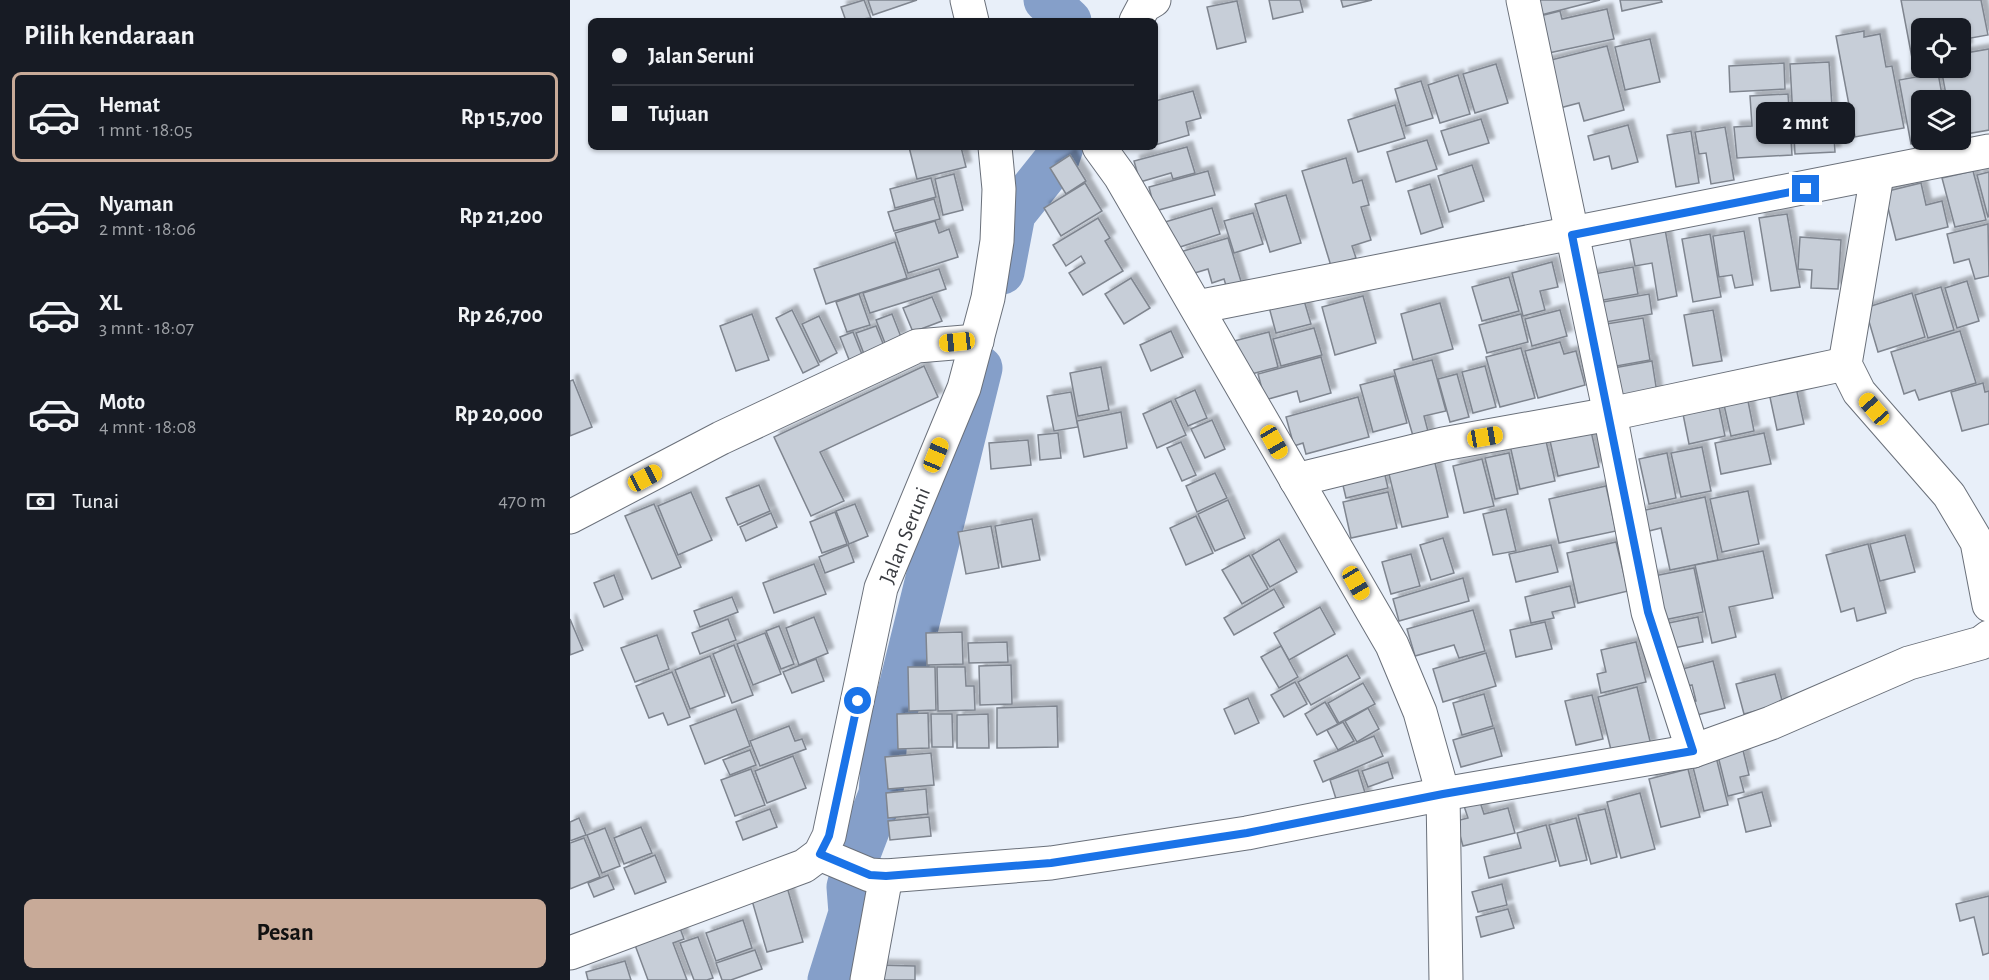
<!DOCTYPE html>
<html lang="id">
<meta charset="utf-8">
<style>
:root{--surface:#171b24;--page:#20242c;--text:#f1f3f6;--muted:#9ea1a6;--line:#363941;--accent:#c8aa98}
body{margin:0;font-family:"Alegreya Sans",sans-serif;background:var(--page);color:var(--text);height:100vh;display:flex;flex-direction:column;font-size:22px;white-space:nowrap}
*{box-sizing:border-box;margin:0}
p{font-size:20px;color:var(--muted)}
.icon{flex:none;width:33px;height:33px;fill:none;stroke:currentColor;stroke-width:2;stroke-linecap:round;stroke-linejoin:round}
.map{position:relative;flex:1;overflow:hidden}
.panel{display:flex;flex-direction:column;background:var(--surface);width:570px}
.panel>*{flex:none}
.top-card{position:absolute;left:18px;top:18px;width:570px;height:132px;border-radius:9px;box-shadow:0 2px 4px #0004;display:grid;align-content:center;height:132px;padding:0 24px;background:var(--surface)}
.controls{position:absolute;left:1341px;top:18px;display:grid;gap:12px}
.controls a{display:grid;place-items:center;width:60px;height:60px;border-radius:9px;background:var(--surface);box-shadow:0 2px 4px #0004;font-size:30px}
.end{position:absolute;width:27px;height:27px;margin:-14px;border:8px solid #1a73e8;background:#fff;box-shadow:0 0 0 3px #fff}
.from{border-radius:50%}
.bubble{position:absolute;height:42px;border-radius:9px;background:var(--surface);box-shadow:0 2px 4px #0004;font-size:20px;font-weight:600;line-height:42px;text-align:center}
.car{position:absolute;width:18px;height:36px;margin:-18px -9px;border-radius:8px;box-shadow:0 0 4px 2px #0007;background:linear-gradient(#f5c518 24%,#345 0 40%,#f5c518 0 76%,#345 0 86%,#f5c518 0)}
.top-card b{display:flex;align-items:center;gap:21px;height:57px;font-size:22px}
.top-card b+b{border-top:2px solid var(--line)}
.top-card i{width:15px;height:15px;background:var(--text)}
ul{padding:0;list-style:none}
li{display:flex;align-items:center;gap:18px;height:90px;margin:0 12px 9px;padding:0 12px;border:3px solid transparent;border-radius:9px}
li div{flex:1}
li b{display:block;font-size:22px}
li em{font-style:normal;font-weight:600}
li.on{border-color:var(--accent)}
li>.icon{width:54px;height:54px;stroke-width:1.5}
h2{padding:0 24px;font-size:27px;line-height:72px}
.pay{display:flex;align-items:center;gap:15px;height:66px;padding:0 24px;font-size:22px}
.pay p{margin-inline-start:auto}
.action{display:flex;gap:12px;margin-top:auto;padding:12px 24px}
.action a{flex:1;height:69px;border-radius:9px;background:var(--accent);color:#111;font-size:24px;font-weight:600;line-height:69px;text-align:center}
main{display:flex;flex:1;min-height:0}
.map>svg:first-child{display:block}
</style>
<main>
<section class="panel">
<h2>Pilih kendaraan</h2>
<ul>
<li class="on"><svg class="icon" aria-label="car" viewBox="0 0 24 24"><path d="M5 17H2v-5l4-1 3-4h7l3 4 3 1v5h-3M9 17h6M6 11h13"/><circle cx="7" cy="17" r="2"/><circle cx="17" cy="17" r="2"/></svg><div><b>Hemat</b><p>1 mnt · 18:05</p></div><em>Rp 15,700</em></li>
<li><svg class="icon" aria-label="car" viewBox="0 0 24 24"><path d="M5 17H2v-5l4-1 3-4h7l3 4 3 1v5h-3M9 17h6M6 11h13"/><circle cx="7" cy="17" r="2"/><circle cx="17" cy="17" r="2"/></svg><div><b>Nyaman</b><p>2 mnt · 18:06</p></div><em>Rp 21,200</em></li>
<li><svg class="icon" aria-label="car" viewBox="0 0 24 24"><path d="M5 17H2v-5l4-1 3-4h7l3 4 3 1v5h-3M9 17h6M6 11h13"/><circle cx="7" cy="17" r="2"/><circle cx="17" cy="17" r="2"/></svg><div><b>XL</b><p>3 mnt · 18:07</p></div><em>Rp 26,700</em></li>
<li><svg class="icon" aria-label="car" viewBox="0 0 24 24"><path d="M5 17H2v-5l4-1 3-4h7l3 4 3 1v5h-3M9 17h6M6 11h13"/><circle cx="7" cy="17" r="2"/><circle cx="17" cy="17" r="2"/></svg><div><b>Moto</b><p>4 mnt · 18:08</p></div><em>Rp 20,000</em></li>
</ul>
<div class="pay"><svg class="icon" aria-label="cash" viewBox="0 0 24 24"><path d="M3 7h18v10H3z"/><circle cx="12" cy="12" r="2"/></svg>Tunai<p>470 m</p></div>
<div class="action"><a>Pesan</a></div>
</section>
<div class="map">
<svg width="1419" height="980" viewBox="0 0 1419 980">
<defs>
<filter id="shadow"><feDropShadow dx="5.5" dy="-5.5" stdDeviation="1.5" flood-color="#0004"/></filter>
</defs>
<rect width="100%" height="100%" fill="#e8eff9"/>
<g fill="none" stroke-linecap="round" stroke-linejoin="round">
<g stroke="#859fc9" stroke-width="45">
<path d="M476 0 499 21"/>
<path d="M432 272 443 214 487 159 491 147"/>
<path d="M260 980 281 913 279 887 288 854 311 794 315 736 325 712 410 368"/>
</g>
</g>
<g fill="#c7ced8" stroke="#7f858f" stroke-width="1.5" filter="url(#shadow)">
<path d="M294 0 301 18 276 21 271 7Z"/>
<path d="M298 0H347L303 15Z"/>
<path d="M699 0H730L733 12 703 19Z"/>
<path d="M771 0H802L773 7Z"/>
<path d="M968 0H1030L971 15Z"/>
<path d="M1050 0H1091L1092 2 1052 11Z"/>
<path d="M1331 0H1411L1418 35 1395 39 1397 48 1390 49V28H1352V56L1342 58Z"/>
<path d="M667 1 676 42 647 49 637 7Z"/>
<path d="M1037 9 1044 39 974 54 966 17 990 11 992 19Z"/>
<path d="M1294 31V37L1310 34 1316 67 1322 66 1334 128 1285 137 1266 36Z"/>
<path d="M1080 39 1090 82 1055 90 1045 47Z"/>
<path d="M1037 46 1054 110 1014 121 1009 103 982 110 969 63Z"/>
<path d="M1419 49V130L1390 135V100H1377L1371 68H1390V54Z"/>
<path d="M1259 62 1265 152 1225 154 1220 64Z"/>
<path d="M1214 63 1215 89 1160 92 1159 66Z"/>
<path d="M926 64 938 103 905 113 893 74Z"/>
<path d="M1368 73 1373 100H1352V140H1365L1341 144 1329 80Z"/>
<path d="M888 75 900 114 870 123 858 85Z"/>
<path d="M851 81 863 118 836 126 825 89Z"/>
<path d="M623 91 631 118 616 122 619 135 585 145V101Z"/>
<path d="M1218 94 1222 155 1167 158 1164 127 1182 126 1180 96Z"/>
<path d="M825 105 835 138 788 152 778 120Z"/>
<path d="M911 119 919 143 879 155 871 131Z"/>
<path d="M1058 125 1068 162 1042 169 1039 156 1024 160 1018 136Z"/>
<path d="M1155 127 1164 180 1141 184 1136 153 1129 154 1125 132Z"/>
<path d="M1121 131 1129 183 1106 187 1097 135Z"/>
<path d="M857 140 867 169 826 182 817 152Z"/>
<path d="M339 147H391L396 167 347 179Z"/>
<path d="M617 147 625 173 603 179 601 173 570 182 564 161Z"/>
<path d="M500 155 516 181 496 194 480 168Z"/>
<path d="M776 158 783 183 792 180 799 205 791 207 801 240 782 246 786 258 761 266 732 171Z"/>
<path d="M902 165 914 201 879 212 868 176Z"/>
<path d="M638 171 645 195 585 211 579 187Z"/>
<path d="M1403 171 1416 220 1385 227 1372 178Z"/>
<path d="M1419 172V216L1418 217 1407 175Z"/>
<path d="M384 174 393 210 373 215 365 179Z"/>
<path d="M361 178 366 197 325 208 320 189Z"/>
<path d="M515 183 532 211 491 236 474 208Z"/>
<path d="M1351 183 1356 205 1372 201 1378 227 1326 240 1314 192Z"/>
<path d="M860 184 873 227 851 234 838 191Z"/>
<path d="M716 195 731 243 700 252 685 204Z"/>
<path d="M364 199 370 219 324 231 318 212Z"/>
<path d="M642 208 650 234 604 249 595 222Z"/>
<path d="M683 213 693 244 664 253 654 221Z"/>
<path d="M1217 214 1230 287 1201 291 1189 218Z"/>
<path d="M528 218 540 238 535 241 553 271 513 295 499 273 515 263 511 256 496 266 483 245Z"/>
<path d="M365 221 369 233 379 229 388 257 338 273 325 233Z"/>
<path d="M1418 224 1419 276 1405 279 1399 259 1384 263 1377 234Z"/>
<path d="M1095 229 1107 296 1088 300 1082 263 1065 266 1059 235Z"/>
<path d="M1174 231 1183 285 1165 288 1162 275 1149 277 1143 236Z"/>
<path d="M1140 234 1151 297 1123 302 1112 239Z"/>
<path d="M1230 237 1271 240 1268 289 1241 288 1242 270 1228 269Z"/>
<path d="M658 238 673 288 658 292 654 279 642 283 638 269 618 275 610 252Z"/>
<path d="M325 242 337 278 256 304 244 269Z"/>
<path d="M982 262 988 287 970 291 975 310 953 316 942 273Z"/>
<path d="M1063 267 1068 294 1022 302 1018 275Z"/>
<path d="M369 269 376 289 300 313 293 293Z"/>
<path d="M939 277 949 311 912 321 902 287Z"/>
<path d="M561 278 580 308 554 324 535 294Z"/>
<path d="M1397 281 1409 321 1387 328 1375 288Z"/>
<path d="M1371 287 1384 330 1358 338 1345 295Z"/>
<path d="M1342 293 1355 337 1308 352 1295 308Z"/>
<path d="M289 294 300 325 277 332 266 302Z"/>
<path d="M1079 294 1082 314 1030 323 1027 303Z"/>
<path d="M793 296 806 343 765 355 752 307Z"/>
<path d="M362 297 372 321 343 332 333 308Z"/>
<path d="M733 297 741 324 706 333 699 307Z"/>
<path d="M870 303 883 349 843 360 831 314Z"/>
<path d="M222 310 249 365 233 373 206 318Z"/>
<path d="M990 310 997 336 962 346 955 319Z"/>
<path d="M1143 310 1152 361 1123 366 1114 315Z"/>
<path d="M182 314 199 360 166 371 150 326Z"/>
<path d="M322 314 331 337 315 343 306 320Z"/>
<path d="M951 314 958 342 917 353 909 325Z"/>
<path d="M249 316 267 353 250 362 232 324Z"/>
<path d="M1073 318 1080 360 1041 367 1024 326Z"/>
<path d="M306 326 314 346 294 354 286 333Z"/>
<path d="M744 328 752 355 711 366 703 339Z"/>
<path d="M601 331 613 357 581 371 570 345Z"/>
<path d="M1390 331 1406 383 1349 400 1345 390 1334 394 1321 352Z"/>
<path d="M283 332 293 357 280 362 270 337Z"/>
<path d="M699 332 708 367 674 376 664 341Z"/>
<path d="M990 342 994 354 1006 351 1015 385 968 398 955 351Z"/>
<path d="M951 348 965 398 930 407 916 357Z"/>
<path d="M751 357 761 393 730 402 727 391 695 400 688 374Z"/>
<path d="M862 360 876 411 854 416 860 439 845 443 824 370Z"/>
<path d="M1082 361 1087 393 1043 400 1038 369Z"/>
<path d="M354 366 368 397 250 452 274 501 241 516 204 437Z"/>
<path d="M915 366 926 407 903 413 892 372Z"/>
<path d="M531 367 539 410 508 416 500 373Z"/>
<path d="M887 374 899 417 880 422 868 379Z"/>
<path d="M824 376 837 423 803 432 790 385Z"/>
<path d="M3 380 22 427 0 436V381Z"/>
<path d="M1225 383 1234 424 1207 430 1198 388Z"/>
<path d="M1413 383 1415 392 1419 391V424L1392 431 1381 392Z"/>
<path d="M625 390 637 418 618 426 605 399Z"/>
<path d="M1176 391 1184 431 1161 436 1152 396Z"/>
<path d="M501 392 508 427 484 431 477 396Z"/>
<path d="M788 397 799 437 736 454 733 443 724 446 716 417Z"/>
<path d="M1147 397 1155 436 1119 444 1111 404Z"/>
<path d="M601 401 616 435 587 448 573 414Z"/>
<path d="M551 412 557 448 514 457 507 421Z"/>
<path d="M642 420 655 449 635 458 621 429Z"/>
<path d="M1019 422 1029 467 988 476 978 432Z"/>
<path d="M974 432 985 481 950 489 939 441Z"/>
<path d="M488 433 491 458 470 460 468 435Z"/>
<path d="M1194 433 1201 464 1151 474 1145 443Z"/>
<path d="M458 440 461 465 421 469 419 443Z"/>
<path d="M611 442 626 475 612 481 597 448Z"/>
<path d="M1132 447 1141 491 1111 497 1101 453Z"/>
<path d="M939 453 948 494 925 499 915 458Z"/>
<path d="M1097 453 1106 498 1079 504 1069 459Z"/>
<path d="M863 455 878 517 832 527 817 466Z"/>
<path d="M912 459 924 506 894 513 883 466Z"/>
<path d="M813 467 818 488 776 498 771 477Z"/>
<path d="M645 473 657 498 627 512 616 486Z"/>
<path d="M189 485 200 511 168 525 156 498Z"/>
<path d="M1036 486 1046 531 989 543 979 499Z"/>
<path d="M1178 491 1189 544 1152 552 1140 499Z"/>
<path d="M121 492 142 540 108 555 88 506Z"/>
<path d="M818 492 827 528 781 538 773 502Z"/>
<path d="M1135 497 1148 560 1100 570 1091 528 1075 532 1071 511Z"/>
<path d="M658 500 675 538 645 551 628 514Z"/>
<path d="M84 504 111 567 82 579 55 516Z"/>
<path d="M285 504 298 536 279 544 266 511Z"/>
<path d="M936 509 946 551 923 555 913 514Z"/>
<path d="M265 512 277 544 252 553 240 522Z"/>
<path d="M201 513 207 527 176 541 170 527Z"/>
<path d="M626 516 643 553 616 565 600 528Z"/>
<path d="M462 519 470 560 432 567 425 526Z"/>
<path d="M421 526 429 568 396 574 388 532Z"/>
<path d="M1335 535 1345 572 1310 581 1300 544Z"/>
<path d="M873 538 884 573 861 580 850 545Z"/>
<path d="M709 539 727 572 700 587 682 555Z"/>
<path d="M1046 542 1058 591 1008 603 997 553Z"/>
<path d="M1298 544 1316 613 1287 621 1284 608 1271 612 1256 555Z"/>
<path d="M278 545 284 562 255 573 249 557Z"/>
<path d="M981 545 988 572 946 582 939 554Z"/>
<path d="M1193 551 1203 598 1159 607 1166 637 1142 643 1125 565Z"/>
<path d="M841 554 850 586 821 594 812 562Z"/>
<path d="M679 555 698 589 672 604 652 570Z"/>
<path d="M244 564 256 594 204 613 193 583Z"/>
<path d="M1124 568 1133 612 1084 622 1074 578Z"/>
<path d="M44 575 53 599 34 607 24 583Z"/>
<path d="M893 578 899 601 829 621 823 599Z"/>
<path d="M1000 586 1005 607 982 612 984 618 961 623 955 597Z"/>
<path d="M704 589 714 607 664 635 654 618Z"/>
<path d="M162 597 168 612 130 627 124 611Z"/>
<path d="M750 607 765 634 719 660 704 633Z"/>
<path d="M903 610 915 651 889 658 884 645 845 656 837 629Z"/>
<path d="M244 617 258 653 229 665 216 628Z"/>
<path d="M1128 617 1133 642 1094 650 1089 625Z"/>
<path d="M0 619 13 650 0 655Z"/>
<path d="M158 619 166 640 130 654 122 633Z"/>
<path d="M975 622 982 649 946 657 940 630Z"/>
<path d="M209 626 224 664 211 669 196 631Z"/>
<path d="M392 632 393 664 357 665 356 633Z"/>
<path d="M195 633 211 674 183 685 167 644Z"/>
<path d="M87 635 99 669 65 682 51 648Z"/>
<path d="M437 642 438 662 399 663 398 643Z"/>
<path d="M1066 642 1076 682 1031 693 1027 674 1036 672 1031 650Z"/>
<path d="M164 645 183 695 162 703 143 654Z"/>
<path d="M711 646 728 677 709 688 691 657Z"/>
<path d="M916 653 926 686 873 702 863 669Z"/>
<path d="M777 655 790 678 741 705 728 682Z"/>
<path d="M140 656 155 696 120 709 105 670Z"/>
<path d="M246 659 254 681 222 693 213 672Z"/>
<path d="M1143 661 1155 708 1115 718 1112 705 1126 701 1122 685 1105 689 1101 672Z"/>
<path d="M441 665 442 704 410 705 409 666Z"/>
<path d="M338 667H365L366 710 339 711Z"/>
<path d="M367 667H395L396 686H404L405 710 368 711Z"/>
<path d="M102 672 120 717 98 725 93 713 79 718 66 686Z"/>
<path d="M1205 674 1213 704 1174 714 1166 684Z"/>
<path d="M725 682 737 704 714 717 701 695Z"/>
<path d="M793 683 805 704 769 723 758 703Z"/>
<path d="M1067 687 1081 745 1042 754 1028 697Z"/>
<path d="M914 694 923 726 892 735 883 703Z"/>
<path d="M1022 695 1033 739 1006 745 995 701Z"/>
<path d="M678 698 689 723 665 734 654 709Z"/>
<path d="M755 702 768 724 747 735 735 714Z"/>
<path d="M487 706 488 747 427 748V708Z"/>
<path d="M798 708 809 729 787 742 775 721Z"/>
<path d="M166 709 180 746 135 764 120 726Z"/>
<path d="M358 713 359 748 328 749 327 714Z"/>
<path d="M361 714H382L383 747H362Z"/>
<path d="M418 714 419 748H387V715Z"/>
<path d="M773 722 784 741 768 750 757 730Z"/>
<path d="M219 726 225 741 232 739 236 749 190 766 180 741Z"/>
<path d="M924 728 932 756 891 767 883 740Z"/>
<path d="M804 736 813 756 753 782 744 761Z"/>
<path d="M1171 742 1179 775 1170 777 1174 792 1158 796 1146 748Z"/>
<path d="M180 750 186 765 160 775 153 760Z"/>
<path d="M361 753 364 785 318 789 315 757Z"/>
<path d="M1145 753 1158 805 1134 811 1121 759Z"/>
<path d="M223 756 236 788 197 803 185 771Z"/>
<path d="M818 762 823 778 798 787 792 771Z"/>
<path d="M181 769 195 805 165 816 151 780Z"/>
<path d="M1118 769 1130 817 1091 827 1079 779Z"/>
<path d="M788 770 796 796 768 805 760 780Z"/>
<path d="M356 789 358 814 318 818 316 793Z"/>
<path d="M1192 792 1201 826 1176 832 1168 799Z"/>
<path d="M1070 793 1085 849 1051 858 1037 802Z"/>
<path d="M910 802 914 814 938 808 945 833 893 846 886 821 898 818 894 806Z"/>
<path d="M200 809 207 827 173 840 166 822Z"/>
<path d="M1035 809 1047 857 1021 864 1008 815Z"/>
<path d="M359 817 361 836 320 840 318 821Z"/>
<path d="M9 818 16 835 0 841V822Z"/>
<path d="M1006 818 1017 860 990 866 979 825Z"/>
<path d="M976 825 986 861 919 878 914 857 951 848 947 833Z"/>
<path d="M71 827 82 853 54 864 44 838Z"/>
<path d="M35 828 50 866 32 873 17 835Z"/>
<path d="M14 838 30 877 0 889V843Z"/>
<path d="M85 855 96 882 65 894 54 868Z"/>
<path d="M38 875 44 889 24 897 18 883Z"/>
<path d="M932 884 937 905 908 912 902 892Z"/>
<path d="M217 887 233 942 197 952 181 897Z"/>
<path d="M1419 896V953L1413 955 1404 917 1390 921 1386 904Z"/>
<path d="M938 909 944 928 911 937 906 917Z"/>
<path d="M107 920 114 939 103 943 117 980H78L62 937Z"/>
<path d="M173 920 182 948 146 961 136 933Z"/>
<path d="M128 937 143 978 137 980H124L110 943Z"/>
<path d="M185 950 192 969 161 980H152L146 963Z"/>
<path d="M55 961 61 980H18L16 972Z"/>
<path d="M305 965 345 966V980H305Z"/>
</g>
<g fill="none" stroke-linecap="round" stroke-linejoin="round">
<defs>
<g id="minor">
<path d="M397 0 402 21"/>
<path d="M953 0 1040 414 1078 612 1123 751"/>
<path d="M566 21 574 6 584 0"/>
<path d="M529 147 550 176 822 645 850 712 873 794 876 980"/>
<path d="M1307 175 1275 364 1289 392 1379 495 1407 542 1419 605"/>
<path d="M627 307 1419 151"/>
<path d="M726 480 873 444 1040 414 1275 364"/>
<path d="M0 517 151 438 347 346 407 341"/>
<path d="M250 854 300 875 316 876 481 863 677 833 873 794 1123 751 1201 723 1339 663 1411 643 1419 637"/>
<path d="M0 953 234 866 250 854 259 836 311 588 394 388 418 298 427 241 429 189 425 147"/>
<path d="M297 980 316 876"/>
</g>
</defs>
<use href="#minor" stroke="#6a707a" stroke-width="35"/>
<use href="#minor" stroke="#fff" stroke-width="33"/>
</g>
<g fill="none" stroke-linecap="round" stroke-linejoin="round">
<path stroke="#1a73e8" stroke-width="8" d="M288 701 259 836 250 854 300 875 316 876 481 863 677 833 873 794 1123 751 1078 612 1002 235 1236 189"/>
</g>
<g text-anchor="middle" stroke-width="5" stroke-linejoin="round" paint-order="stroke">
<g font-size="22" fill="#393b40" stroke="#fff">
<text transform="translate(334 535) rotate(-68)" y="8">Jalan Seruni</text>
</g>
</g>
</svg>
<div class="controls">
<a><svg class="icon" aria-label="locate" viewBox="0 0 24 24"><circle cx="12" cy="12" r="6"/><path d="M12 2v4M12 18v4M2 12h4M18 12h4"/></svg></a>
<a><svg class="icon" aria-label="layers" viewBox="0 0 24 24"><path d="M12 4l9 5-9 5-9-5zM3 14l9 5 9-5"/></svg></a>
</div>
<i class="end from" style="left:288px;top:701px"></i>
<i class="end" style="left:1236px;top:189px"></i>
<div class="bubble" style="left:1186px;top:102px;width:99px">2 mnt</div>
<i class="car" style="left:387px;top:342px;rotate:264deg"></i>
<i class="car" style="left:1304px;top:409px;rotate:319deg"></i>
<i class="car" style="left:915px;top:437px;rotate:80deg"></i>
<i class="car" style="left:704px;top:442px;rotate:150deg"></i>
<i class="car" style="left:366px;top:455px;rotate:22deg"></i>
<i class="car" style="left:75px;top:478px;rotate:62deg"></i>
<i class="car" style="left:786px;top:583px;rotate:150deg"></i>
<div class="top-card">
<b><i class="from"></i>Jalan Seruni</b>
<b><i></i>Tujuan</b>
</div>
</div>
</main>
